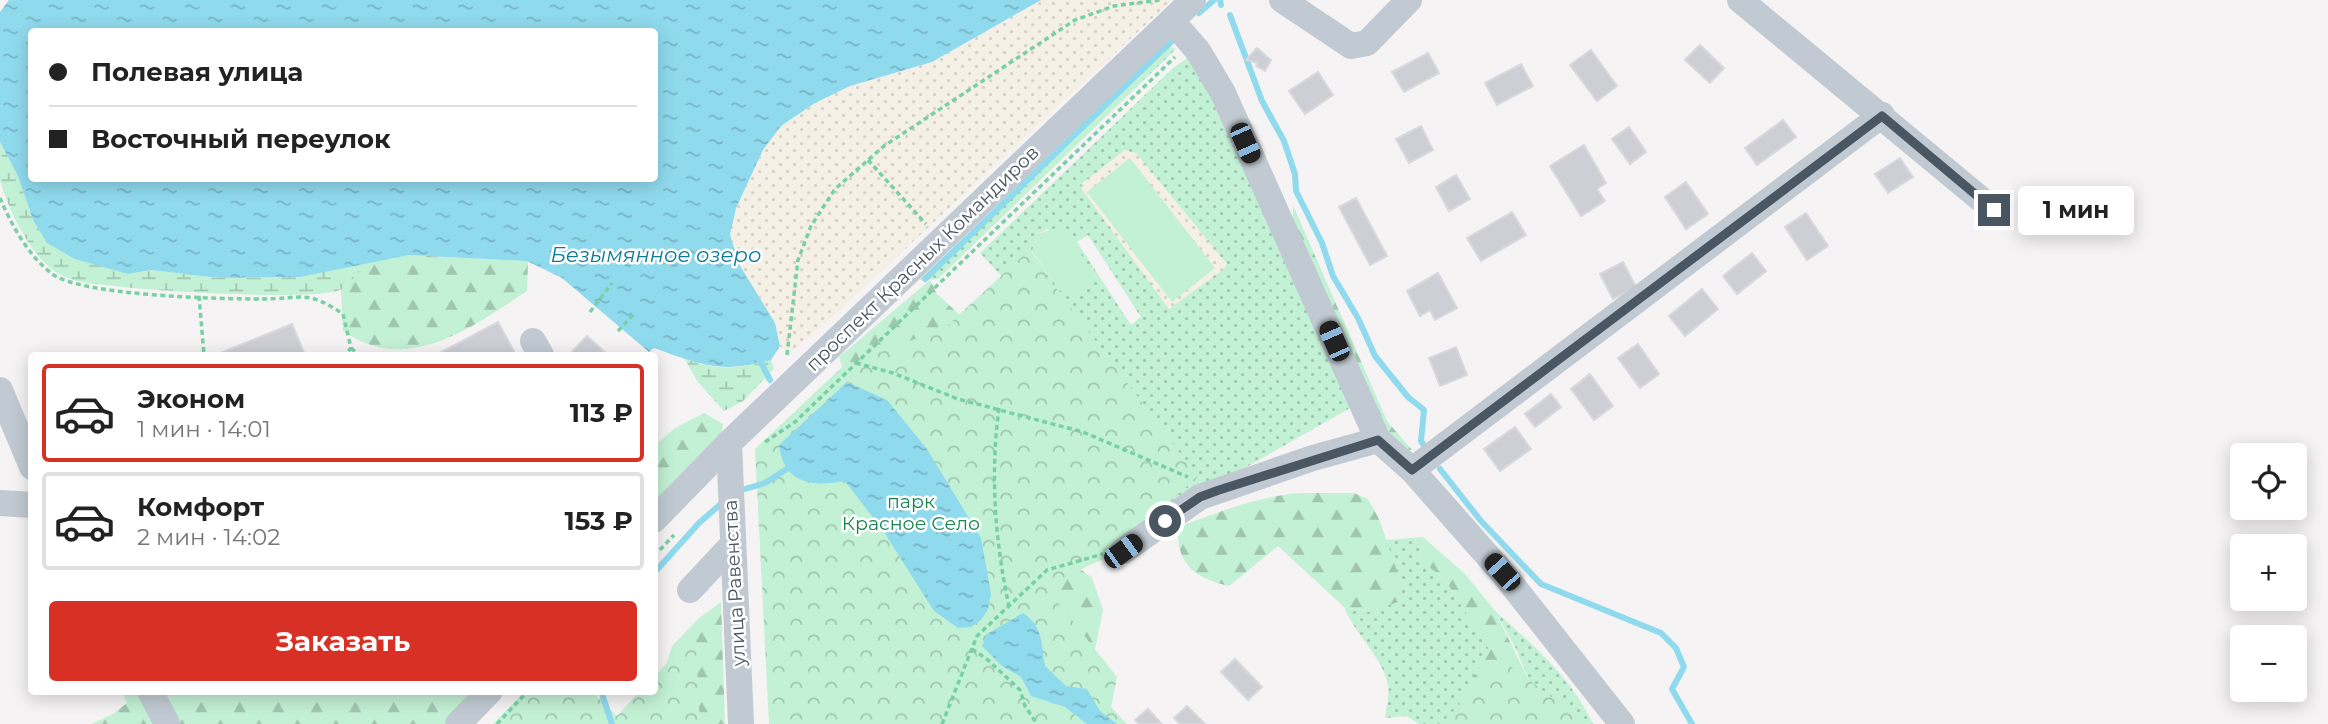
<!DOCTYPE html>
<html lang="ru">
<meta charset="utf-8">
<style>
:root{--surface:#fff;--page:#f2f2f2;--text:#222;--muted:#767676;--line:#e0e0e0;--accent:#d93025}
body{margin:0;font-family:Montserrat,sans-serif;background:var(--page);color:var(--text);height:100vh;display:flex;flex-direction:column;font-size:26px;white-space:nowrap}
*{box-sizing:border-box;margin:0}
p{font-size:23px;color:var(--muted)}
.icon{flex:none;width:38px;height:38px;fill:none;stroke:currentColor;stroke-width:2;stroke-linecap:round;stroke-linejoin:round}
.map{position:relative;flex:1;overflow:hidden}
.panel{position:absolute;left:28px;top:352px;width:630px;height:343px;display:flex;flex-direction:column;background:var(--surface);border-radius:7px;box-shadow:0 4px 18px #0003}
.panel>*{flex:none}
.top-card{position:absolute;left:28px;top:28px;width:630px;height:154px;border-radius:7px;box-shadow:0 4px 18px #0003;display:grid;align-content:center;height:154px;padding:0 21px;background:var(--surface)}
.fabs{position:absolute;left:2230px;top:443px;display:grid;gap:14px}
.fabs a{display:grid;place-items:center;width:77px;height:77px;border-radius:7px;background:var(--surface);box-shadow:0 4px 18px #0003;font-size:35px}
.end{position:absolute;width:32px;height:32px;margin:-16px;border:9px solid #4a5661;background:#fff;box-shadow:0 0 0 4px #fff}
.from{border-radius:50%}
.bubble{position:absolute;height:49px;border-radius:7px;background:var(--surface);box-shadow:0 4px 18px #0003;font-size:23px;font-weight:700;line-height:49px;text-align:center}
.car{position:absolute;width:21px;height:42px;margin:-21px -10px;border-radius:9px;box-shadow:0 0 5px 2px #0007;background:linear-gradient(#222 24%,#8ab4d8 0 40%,#222 0 76%,#8ab4d8 0 86%,#222 0)}
.top-card b{display:flex;align-items:center;gap:24px;height:66px;font-size:26px}
.top-card b+b{border-top:2px solid var(--line)}
.top-card i{width:18px;height:18px;background:var(--text)}
ul{padding:12px 0 0;list-style:none}
li{display:flex;align-items:center;gap:21px;height:98px;margin:0 14px 10px;padding:0 7px;border:4px solid var(--line);border-radius:7px}
li div{flex:1}
li b{display:block;font-size:26px}
li em{font-style:normal;font-weight:700}
li.selected{border-color:var(--accent)}
li>.icon{width:63px;height:63px;stroke-width:1.5}
.button{display:flex;gap:14px;margin-top:auto;padding:14px 21px}
.button a{flex:1;height:80px;border-radius:7px;background:var(--accent);color:#fff;font-size:28px;font-weight:700;line-height:80px;text-align:center}
.map>svg:first-child{display:block}
</style>
<div class="map">
<svg width="2328" height="724" viewBox="0 0 2328 724">
<defs>
<pattern id="grass-dots" width="8" height="8" patternUnits="userSpaceOnUse" patternTransform="scale(1.75)"><rect width="8" height="8" fill="#c3f1d5"/><path d="M2 2h.1M6 6h.1" fill="none" stroke="#a0c6b0" stroke-width="1.8" stroke-linecap="round"/></pattern>
<pattern id="forest-firs" width="22" height="20" patternUnits="userSpaceOnUse" patternTransform="scale(1.75)"><rect width="22" height="20" fill="#c3f1d5"/><path d="M5 1l3.5 6h-7zM16 11l3.5 6h-7z" fill="#a0c6b0"/></pattern>
<pattern id="wetland-marsh" width="20" height="14" patternUnits="userSpaceOnUse" patternTransform="scale(1.75)"><rect width="20" height="14" fill="#c3f1d5"/><path d="M1 5h8M5 5V1M11 12h8M15 12V8" fill="none" stroke="#a0c6b0"/></pattern>
<pattern id="sand-dots" width="8" height="8" patternUnits="userSpaceOnUse" patternTransform="scale(1.75)"><rect width="8" height="8" fill="#f5f0e5"/><path d="M2 2h.1M6 6h.1" fill="none" stroke="#d4d0c7" stroke-width="1.8" stroke-linecap="round"/></pattern>
<pattern id="park-crowns" width="20" height="18" patternUnits="userSpaceOnUse" patternTransform="scale(1.75)"><rect width="20" height="18" fill="#c3f1d5"/><path d="M2 6a3 3 0 1 1 6 0M12 15a3 3 0 1 1 6 0" fill="none" stroke="#a0c6b0"/></pattern>
<pattern id="water-ripples" width="26" height="14" patternUnits="userSpaceOnUse" patternTransform="scale(1.75)"><rect width="26" height="14" fill="#90daee"/><path d="M2 4q2-2 4 0t4 0M15 11q2-2 4 0t4 0" fill="none" stroke="#78b4c4"/></pattern>
</defs>
<rect width="100%" height="100%" fill="#f5f3f3"/>
<g fill="url(#grass-dots)" fill-rule="evenodd">
<path d="M1165 44 1176 49 938 279 919 280Z"/>
<path d="M1190 56 1222 115 1352 407 1160 516 1009 284 980 253 1173 68ZM1136 153 1161 187 1081 184ZM1048 229 1060 291 1032 252 1037 234ZM1088 235 1141 317 1131 325 1077 242Z"/>
<path d="M1423 537 1419 560 1444 578 1491 652 1466 724H1419L1407 716 1385 718C1386 708 1390 694 1388 685 1383 658 1355 634 1344 607L1369 612 1403 588 1386 540Z"/>
<path d="M1495 611C1534 646 1570 676 1593 724H1547L1516 649Z"/>
</g>
<g fill="url(#forest-firs)">
<path d="M1293 205 1387 421 1412 450 1407 452 1384 438 1293 237Z"/>
<path d="M409 255 528 261 527 291C471 328 408 376 343 331L341 289 367 262Z"/>
<path d="M930 280 937 294 961 316 988 314 847 382 839 357Z"/>
<path d="M704 413 723 424 722 434 655 504 654 446 675 428Z"/>
<path d="M970 485 1092 578 1103 610 1093 659Z"/>
<path d="M1300 493H1354L1368 499 1379 519 1403 588 1398 602 1369 612 1344 607 1278 546 1229 586C1195 578 1176 564 1178 527 1219 512 1256 497 1300 493Z"/>
<path d="M1423 537 1465 574 1495 611 1537 697 1466 724 1459 702 1490 651 1444 578 1419 560Z"/>
<path d="M721 602 725 724H634L664 672 672 646 698 619Z"/>
<path d="M122 691H477L447 724H91L113 714 127 703Z"/>
</g>
<g fill="url(#wetland-marsh)">
<path d="M0 142 18 176 33 220 128 274 151 270 219 278 300 277 367 262C360 270 351 283 342 289 319 303 111 289 77 281 70 279 59 275 53 270 28 251 8 209 0 180 0 169 0 153 0 142Z"/>
<path d="M685 359C719 371 737 369 771 360L774 369 743 401 724 411 697 381Z"/>
</g>
<g fill="url(#sand-dots)">
<path d="M1041 0H1172L827 322 788 354 780 346 775 323 739 264 730 235 736 208 763 150 781 126 815 103 850 86 932 62Z"/>
<path d="M1125 150 1136 153 1227 264 1223 270 1169 309 1081 188V184Z"/>
</g>
<g fill="url(#park-crowns)">
<path d="M1028 251 1198 477 1145 522 1114 554 1045 586 1117 677 1111 707 1127 724H769L755 449 842 367 946 327Z"/>
<path d="M695 632 700 724H493L525 691H591L617 716 640 691H654L655 676Z"/>
<path d="M1504 661 1587 724H1440Z"/>
</g>
<g fill="#c3f1d5">
<path d="M1130 158 1215 268 1172 302 1087 192Z"/>
<path d="M1054 229C1070 234 1092 265 1090 282L1078 295 1060 291 1032 251 1037 234Z"/>
</g>
<g fill="url(#water-ripples)" fill-rule="evenodd">
<path d="M9 0H1041L932 62 850 86 815 103 781 126 763 150 736 208 730 235 739 264 775 323 780 346 771 360C720 374 702 365 654 348L649 352 562 278 527 261 409 255 300 277 219 278 151 270 128 274 75 259 47 243 33 220 18 176 0 142V12ZM32 32H654V178H32Z"/>
<path d="M847 382 887 400 927 449 981 538 991 594 988 609 981 620 971 627 958 628 934 611 884 532 845 481C812 487 784 484 779 445Z"/>
<path d="M1023 613C1044 627 1041 645 1045 666L1066 686 1087 689 1100 711 1117 724H1087L1065 707 1031 696 1021 677 1002 666 982 646 987 634Z"/>
</g>
<g fill="none" stroke-linecap="round" stroke-linejoin="round">
<g stroke="#90daee" stroke-width="6">
<path d="M1220 0 1221 5"/>
<path d="M1199 13 1214 0"/>
<path d="M1230 15 1262 101 1284 141 1295 174 1296 191 1322 243 1333 276 1358 318 1375 356 1408 397 1424 410 1421 441 1425 447"/>
<path d="M925 279 1175 38"/>
<path d="M758 357 770 380"/>
<path d="M1440 469 1481 521 1541 584 1661 633 1676 648 1684 667 1672 689 1692 724"/>
<path d="M745 489 765 483 793 465"/>
<path d="M654 573 699 523 723 502"/>
<path d="M601 691 612 724"/>
</g>
</g>
<g fill="#cdcfd5" stroke="#d7d9de" stroke-width="2">
<path d="M1700 45 1724 68 1710 83 1685 60Z"/>
<path d="M1257 48 1271 60 1265 71 1256 66 1258 63 1246 60Z"/>
<path d="M1591 50 1617 86 1597 101 1570 65Z"/>
<path d="M1428 53 1439 73 1404 92 1392 72Z"/>
<path d="M1521 64 1533 86 1497 105 1485 83Z"/>
<path d="M1318 72 1333 95 1305 114 1289 91Z"/>
<path d="M1783 120 1796 137 1757 165 1745 148Z"/>
<path d="M1421 126 1433 150 1409 163 1396 139Z"/>
<path d="M1629 127 1646 152 1630 164 1612 139Z"/>
<path d="M1584 145 1606 183 1597 189 1605 201 1581 216 1550 166Z"/>
<path d="M1900 158 1913 177 1888 193 1875 174Z"/>
<path d="M1456 175 1470 199 1449 211 1436 187Z"/>
<path d="M1686 182 1708 214 1686 229 1665 197Z"/>
<path d="M1356 198 1387 256 1370 265 1339 207Z"/>
<path d="M1512 212 1526 235 1481 261 1467 238Z"/>
<path d="M1806 213 1828 246 1807 260 1785 227Z"/>
<path d="M1752 253 1766 271 1737 294 1723 276Z"/>
<path d="M1623 262 1636 287 1613 299 1600 274Z"/>
<path d="M1438 273 1457 308 1435 320 1430 310 1420 316 1407 291Z"/>
<path d="M1702 289 1718 309 1685 336 1669 316Z"/>
<path d="M498 322 516 355H436Z"/>
<path d="M292 324 305 355H218V354Z"/>
<path d="M587 336 608 355H569Z"/>
<path d="M1638 344 1659 374 1640 388 1618 358Z"/>
<path d="M1456 347 1467 375 1440 386 1429 358Z"/>
<path d="M1590 374 1613 406 1594 420 1571 389Z"/>
<path d="M1551 394 1561 407 1535 427 1525 414Z"/>
<path d="M1515 427 1531 449 1500 471 1484 449Z"/>
<path d="M1235 659 1262 687 1248 700 1221 672Z"/>
<path d="M1187 706 1205 724H1180L1174 718Z"/>
<path d="M1148 709 1162 724H1139L1135 720Z"/>
</g>
<g fill="none" stroke-linecap="round" stroke-linejoin="round">
<g stroke="#7ad0a6" stroke-width="3.5" stroke-dasharray="5 3.5" stroke-linecap="butt">
<path d="M868 160 926 224"/>
<path d="M0 198C11 224 28 255 51 273 78 296 222 299 262 299 303 299 306 289 343 314L351 348 345 355"/>
<path d="M199 296 204 355"/>
<path d="M590 312 612 283"/>
<path d="M618 331 633 315"/>
<path d="M351 348 359 355"/>
<path d="M381 355H401"/>
<path d="M787 355 798 260 811 226 835 189 884 146 1075 20 1114 6 1160 0"/>
<path d="M856 363 893 373 958 399 1083 432 1188 477"/>
<path d="M999 408C990 474 995 542 1009 606"/>
<path d="M765 442 795 422 1175 57"/>
<path d="M654 556 674 535"/>
<path d="M972 649 988 660 1020 690 1025 706 1037 724"/>
<path d="M497 724 528 691"/>
<path d="M942 724 977 636 1047 570 1103 554"/>
</g>
<g stroke="#c1cad2" stroke-width="26">
<path d="M1282 0 1351 46 1367 43 1409 0"/>
<path d="M1740 0 1994 210"/>
<path d="M1172 21 1198 51 1223 93 1378 440 1412 470 1502 572 1622 724"/>
<path d="M533 341 541 355"/>
<path d="M0 390 32 467"/>
<path d="M729 443 741 724"/>
<path d="M1412 470 1882 115"/>
<path d="M0 503 32 505"/>
<path d="M654 520 729 443 1193 0"/>
<path d="M1123 551 1200 497 1313 458 1378 440"/>
<path d="M690 590 732 545"/>
<path d="M150 691 167 724"/>
<path d="M458 724 490 691"/>
</g>
</g>
<g fill="none" stroke-linecap="round" stroke-linejoin="round">
<path stroke="#4a5661" stroke-width="9" d="M1165 521 1200 497 1219 490 1378 440 1412 470 1882 116 1994 210"/>
</g>
<g text-anchor="middle" stroke-width="5" stroke-linejoin="round" paint-order="stroke">
<g font-size="19" fill="#4a5661" stroke="#fff">
<text transform="translate(922 258) rotate(-44)" y="7">проспект Красных Командиров</text>
<text transform="translate(734 583) rotate(-93)" y="7">улица Равенства</text>
</g>
<g font-size="19" fill="#17864f" stroke="#fff">
<text x="911" y="508">парк<tspan x="911" dy="22">Красное Село</tspan></text>
</g>
<g font-size="21" font-style="italic" fill="#0c7c9b" stroke="#fff">
<text x="656" y="262">Безымянное озеро</text>
</g>
</g>
</svg>
<div class="fabs">
<a><svg class="icon" aria-label="locate" viewBox="0 0 24 24"><circle cx="12" cy="12" r="6"/><path d="M12 2v4M12 18v4M2 12h4M18 12h4"/></svg></a>
<a>+</a>
<a>−</a>
</div>
<i class="end from" style="left:1165px;top:521px"></i>
<i class="end" style="left:1994px;top:210px"></i>
<div class="bubble" style="left:2018px;top:186px;width:116px">1 мин</div>
<i class="car" style="left:1245px;top:143px;rotate:156deg"></i>
<i class="car" style="left:1334px;top:341px;rotate:336deg"></i>
<i class="car" style="left:1123px;top:551px;rotate:54deg"></i>
<i class="car" style="left:1502px;top:572px;rotate:318deg"></i>
<div class="top-card">
<b><i class="from"></i>Полевая улица</b>
<b><i></i>Восточный переулок</b>
</div>
<section class="panel">
<ul>
<li class="selected"><svg class="icon" aria-label="car" viewBox="0 0 24 24"><path d="M5 17H2v-5l4-1 3-4h7l3 4 3 1v5h-3M9 17h6M6 11h13"/><circle cx="7" cy="17" r="2"/><circle cx="17" cy="17" r="2"/></svg><div><b>Эконом</b><p>1 мин · 14:01</p></div><em>113 ₽</em></li>
<li><svg class="icon" aria-label="car" viewBox="0 0 24 24"><path d="M5 17H2v-5l4-1 3-4h7l3 4 3 1v5h-3M9 17h6M6 11h13"/><circle cx="7" cy="17" r="2"/><circle cx="17" cy="17" r="2"/></svg><div><b>Комфорт</b><p>2 мин · 14:02</p></div><em>153 ₽</em></li>
</ul>
<div class="button"><a>Заказать</a></div>
</section>
</div>
